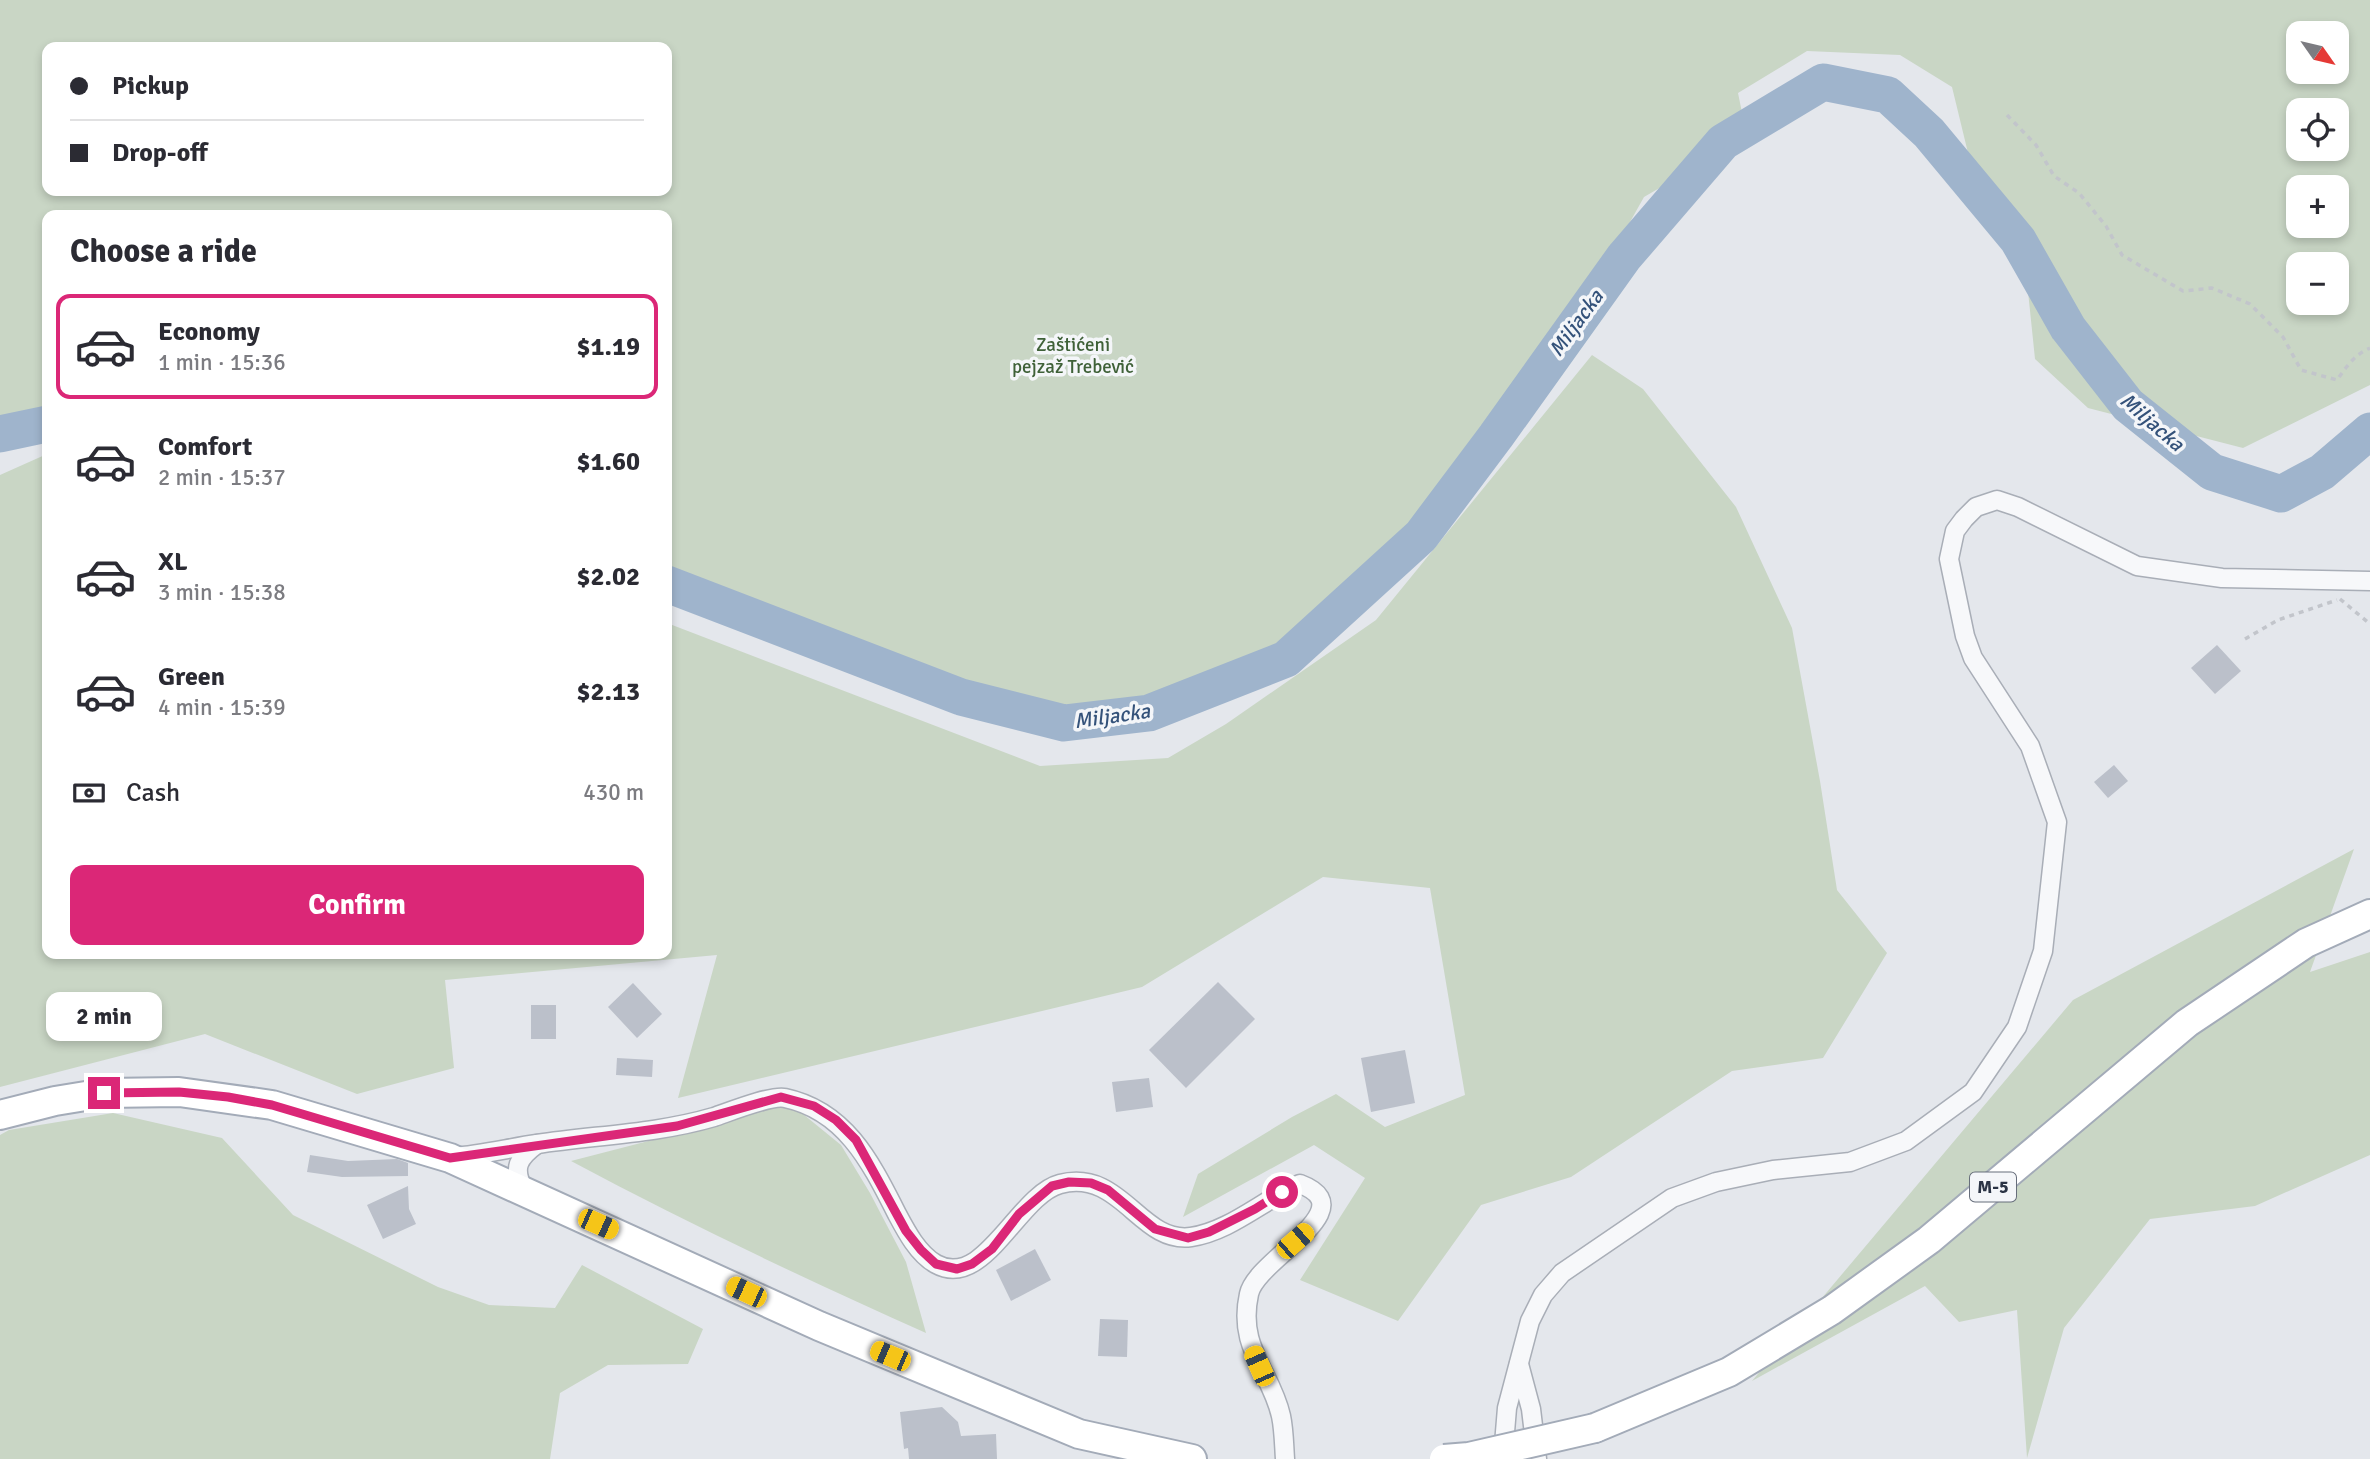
<!DOCTYPE html>
<meta charset="utf-8">
<style>
:root{--surface:#fff;--page:#f7f7f7;--text:#2b2b33;--muted:#7c7c81;--line:#e1e1e2;--accent:#db2777}
body{margin:0;font-family:Signika,sans-serif;background:var(--page);color:var(--text);height:100vh;display:flex;flex-direction:column;font-size:26px;white-space:nowrap}
*{box-sizing:border-box;margin:0}
p{font-size:23px;color:var(--muted)}
.icon{flex:none;width:38px;height:38px;fill:none;stroke:currentColor;stroke-width:2;stroke-linecap:round;stroke-linejoin:round}
.map{position:relative;flex:1;overflow:hidden}
.side{position:absolute;left:42px;top:210px;width:630px;height:749px;display:flex;flex-direction:column;background:var(--surface);border-radius:14px;box-shadow:0 4px 10px #0003}
.side>*{flex:none}
.top-card{position:absolute;left:42px;top:42px;width:630px;height:154px;border-radius:14px;box-shadow:0 4px 10px #0003;display:grid;align-content:center;height:154px;padding:0 28px;background:var(--surface)}
.needle{width:46px;rotate:124deg}
.buttons{position:absolute;left:2286px;top:21px;display:grid;gap:14px}
.buttons a{display:grid;place-items:center;width:63px;height:63px;border-radius:14px;background:var(--surface);box-shadow:0 4px 10px #0003;font-size:35px}
.end{position:absolute;width:32px;height:32px;margin:-16px;border:9px solid #db2777;background:#fff;box-shadow:0 0 0 4px #fff}
.from{border-radius:50%}
.bubble{position:absolute;height:49px;border-radius:14px;background:var(--surface);box-shadow:0 4px 10px #0003;font-size:23px;font-weight:800;line-height:49px;text-align:center}
.car{position:absolute;width:21px;height:42px;margin:-21px -10px;border-radius:9px;box-shadow:0 0 5px 2px #0007;background:linear-gradient(#f5c518 24%,#345 0 40%,#f5c518 0 76%,#345 0 86%,#f5c518 0)}
.top-card b{display:flex;align-items:center;gap:24px;height:66px;font-size:26px}
.top-card b+b{border-top:2px solid var(--line)}
.top-card i{width:18px;height:18px;background:var(--text)}
ul{padding:0;list-style:none}
li{display:flex;align-items:center;gap:21px;height:105px;margin:0 14px 10px;padding:0 14px;border:4px solid transparent;border-radius:14px}
li div{flex:1}
li b{display:block;font-size:26px}
li em{font-style:normal;font-weight:800}
li.current{border-color:var(--accent)}
li>.icon{width:63px;height:63px;stroke-width:1.5}
h2{padding:0 28px;font-size:32px;line-height:84px}
.pay{display:flex;align-items:center;gap:18px;height:77px;padding:0 28px;font-size:26px}
.pay p{margin-inline-start:auto}
.button{display:flex;gap:14px;margin-top:auto;padding:14px 28px}
.button a{flex:1;height:80px;border-radius:14px;background:var(--accent);color:#fff;font-size:28px;font-weight:800;line-height:80px;text-align:center}
.map>svg:first-child{display:block}
</style>
<div class="map">
<svg width="2370" height="1459" viewBox="0 0 2370 1459">
<rect width="100%" height="100%" fill="#e4e7ec"/>
<g fill="#c9d6c5" fill-rule="evenodd">
<path d="M0 0H2370V385L2243 448 2088 408 2035 359 2026 272 1969 157 1952 87 1900 55 1807 51 1738 93 1747 137 1644 197 1556 354 1421 536 1327 626 1244 666 1136 726 1062 708H956L667 584V215H47V421L0 425ZM2298 33H2336V72H2298ZM47 47H667V191H47ZM2298 110H2336V149H2298ZM2298 187H2336V226H2298ZM2298 264H2336V303H2298Z"/>
<path d="M1592 355 1643 389 1736 507 1792 628 1820 781 1837 890 1887 953 1823 1058 1732 1071 1571 1177 1481 1205 1398 1321 1300 1280 1365 1178 1314 1145 1183 1217 1198 1174 1292 1117 1336 1094 1385 1127 1465 1095 1430 888 1323 877 1142 987 678 1098 717 955 445 980 454 1068 357 1094 205 1034 0 1087V475L47 454V954H667V623L1040 766 1168 758 1226 724 1376 620Z"/>
<path d="M2354 849 2310 972 2370 952V1155L2255 1206 2150 1219 2064 1328 2027 1458 2017 1310 1959 1322 1925 1286 1752 1381 2073 1000Z"/>
<path d="M787 1101 841 1145 870 1193 906 1262 926 1333C805 1279 687 1223 571 1161L722 1122Z"/>
<path d="M113 1113 222 1138 293 1215 438 1287 489 1305 555 1308 582 1265 703 1329 688 1364 608 1365 560 1393 550 1459H0V1135L9 1130Z"/>
</g>
<g fill="none" stroke-linecap="round" stroke-linejoin="round">
<g stroke="#9fb4cc" stroke-width="37">
<path d="M0 434 47 424"/>
<path d="M667 584 961 697 1064 723 1149 713 1286 659 1421 536 1496 436 1624 257 1723 142 1823 82 1888 95 1929 133 2018 240 2068 328 2128 405 2212 472 2281 494 2322 472 2370 431"/>
</g>
</g>
<g fill="#bbc0ca">
<path d="M2217 645 2241 671 2215 694 2191 668Z"/>
<path d="M2114 765 2128 781 2108 798 2094 782Z"/>
<path d="M1218 982 1255 1019 1186 1088 1149 1050Z"/>
<path d="M633 983 662 1014 637 1038 608 1007Z"/>
<rect x="531" y="1005" width="25" height="34"/>
<path d="M1405 1050 1415 1103 1371 1112 1361 1058Z"/>
<path d="M617 1058 653 1060 652 1077 616 1075Z"/>
<path d="M1149 1078 1153 1107 1116 1112 1112 1082Z"/>
<path d="M310 1155 348 1161 397 1159 408 1163V1176L342 1177 307 1172Z"/>
<path d="M408 1186 409 1209 416 1224 383 1239 367 1205Z"/>
<path d="M1035 1249 1051 1280 1011 1301 996 1270Z"/>
<path d="M1100 1319 1128 1320 1127 1357 1098 1356Z"/>
<path d="M942 1407 958 1422 961 1436 996 1434 997 1459H909L908 1448 904 1449 900 1412Z"/>
</g>
<g fill="none" stroke-linecap="round" stroke-linejoin="round">
<defs>
<g id="minor">
<path d="M453 1157C481 1155 509 1148 537 1144 596 1135 656 1134 714 1117 729 1112 771 1095 785 1098 846 1111 871 1163 897 1214 906 1231 918 1254 936 1264 984 1291 1018 1195 1060 1184 1121 1168 1140 1244 1191 1237 1231 1231 1264 1199 1300 1184 1367 1209 1256 1259 1249 1294 1237 1348 1271 1371 1281 1416 1284 1430 1284 1445 1285 1459"/>
<path d="M524 1190C512 1168 518 1158 537 1144"/>
<path d="M1519 1364 1531 1409 1537 1459"/>
<path d="M1503 1456 1507 1408 1530 1321 1543 1295 1562 1273 1672 1198 1716 1182 1773 1170 1850 1162 1906 1141 1973 1092 2017 1027 2043 951 2057 822 2030 746 1973 658 1965 636 1949 559 1955 531 1964 519 1976 507 1997 500 2018 507 2137 566 2222 578 2370 581"/>
</g>
<g id="primary">
<path d="M0 1115 55 1101 104 1093 179 1092 272 1105 450 1158 819 1326 1079 1434 1192 1459"/>
<path d="M1595 1428 1729 1372 1832 1310 1929 1240 2187 1023 2306 943 2370 914"/>
</g>
</defs>
<use href="#minor" stroke="#a9aeb7" stroke-width="21"/>
<use href="#primary" stroke="#a3abb8" stroke-width="32"/>
<g stroke="#c2c5cb" stroke-width="3.5" stroke-dasharray="5 5" stroke-linecap="butt">
<path d="M2007 115 2036 145 2054 176 2079 193 2106 226 2122 255 2183 291 2212 288 2250 304 2283 337 2301 370 2337 380C2346 367 2355 354 2370 348"/>
<path d="M2340 599 2370 624"/>
<path d="M2245 639 2278 620 2337 600"/>
</g>
<use href="#minor" stroke="#f7f8fa" stroke-width="18"/>
<use href="#primary" stroke="#fff" stroke-width="28"/>
<defs>
<path id="primary-bridge" d="M1444 1459 1469 1457 1595 1428"/>
</defs>
<use href="#primary-bridge" stroke="#a3abb8" stroke-width="32" stroke-linecap="butt"/>
<use href="#primary-bridge" stroke="#fff" stroke-width="28"/>
</g>
<g fill="none" stroke-linecap="round" stroke-linejoin="round">
<path stroke="#db2777" stroke-width="9" d="M104 1093 179 1092 228 1097 272 1105 450 1158 677 1126 781 1097 814 1106 836 1120 856 1140 906 1231 921 1250 936 1264 957 1269 972 1264 992 1249 1019 1214 1052 1186 1069 1182 1091 1183 1108 1190 1155 1229 1188 1238 1209 1232 1255 1209 1282 1192"/>
</g>
<g text-anchor="middle" stroke-width="7" stroke-linejoin="round" paint-order="stroke">
<rect fill="#f4f6f9" stroke="#676e7b" stroke-width="2" x="1970" y="1172.5" width="46" height="29" rx="5"/>
<g font-size="18" font-weight="bold" fill="#2b3445">
<text x="1993" y="1193">M-5</text>
</g>
<g font-size="19" fill="#3f6138" stroke="#f4f6f9">
<text x="1073" y="351">Zaštićeni<tspan x="1073" dy="22">pejzaž Trebević</tspan></text>
</g>
<g font-size="21" font-style="italic" fill="#34527a" stroke="#f4f6f9">
<text transform="translate(1576 323) rotate(-54)" y="7">Miljacka</text>
<text transform="translate(2152 422) rotate(41)" y="7">Miljacka</text>
<text transform="translate(1112 716) rotate(-8)" y="7">Miljacka</text>
</g>
</g>
</svg>
<div class="buttons">
<a><svg class="needle" viewBox="-14 -14 28 28"><path d="M0-13l5 13h-10z" fill="#e53935"/><path d="M0 13l5-13h-10z" fill="#7c7c81"/></svg></a>
<a><svg class="icon" aria-label="locate" viewBox="0 0 24 24"><circle cx="12" cy="12" r="6"/><path d="M12 2v4M12 18v4M2 12h4M18 12h4"/></svg></a>
<a>+</a>
<a>−</a>
</div>
<i class="end from" style="left:1282px;top:1192px"></i>
<i class="end" style="left:104px;top:1093px"></i>
<div class="bubble" style="left:46px;top:992px;width:116px">2 min</div>
<i class="car" style="left:598px;top:1224px;rotate:114deg"></i>
<i class="car" style="left:1295px;top:1241px;rotate:49deg"></i>
<i class="car" style="left:746px;top:1292px;rotate:295deg"></i>
<i class="car" style="left:890px;top:1356px;rotate:293deg"></i>
<i class="car" style="left:1259px;top:1366px;rotate:336deg"></i>
<div class="top-card">
<b><i class="from"></i>Pickup</b>
<b><i></i>Drop-off</b>
</div>
<section class="side">
<h2>Choose a ride</h2>
<ul>
<li class="current"><svg class="icon" aria-label="car" viewBox="0 0 24 24"><path d="M5 17H2v-5l4-1 3-4h7l3 4 3 1v5h-3M9 17h6M6 11h13"/><circle cx="7" cy="17" r="2"/><circle cx="17" cy="17" r="2"/></svg><div><b>Economy</b><p>1 min · 15:36</p></div><em>$1.19</em></li>
<li><svg class="icon" aria-label="car" viewBox="0 0 24 24"><path d="M5 17H2v-5l4-1 3-4h7l3 4 3 1v5h-3M9 17h6M6 11h13"/><circle cx="7" cy="17" r="2"/><circle cx="17" cy="17" r="2"/></svg><div><b>Comfort</b><p>2 min · 15:37</p></div><em>$1.60</em></li>
<li><svg class="icon" aria-label="car" viewBox="0 0 24 24"><path d="M5 17H2v-5l4-1 3-4h7l3 4 3 1v5h-3M9 17h6M6 11h13"/><circle cx="7" cy="17" r="2"/><circle cx="17" cy="17" r="2"/></svg><div><b>XL</b><p>3 min · 15:38</p></div><em>$2.02</em></li>
<li><svg class="icon" aria-label="car" viewBox="0 0 24 24"><path d="M5 17H2v-5l4-1 3-4h7l3 4 3 1v5h-3M9 17h6M6 11h13"/><circle cx="7" cy="17" r="2"/><circle cx="17" cy="17" r="2"/></svg><div><b>Green</b><p>4 min · 15:39</p></div><em>$2.13</em></li>
</ul>
<div class="pay"><svg class="icon" aria-label="cash" viewBox="0 0 24 24"><path d="M3 7h18v10H3z"/><circle cx="12" cy="12" r="2"/></svg>Cash<p>430 m</p></div>
<div class="button"><a>Confirm</a></div>
</section>
</div>
